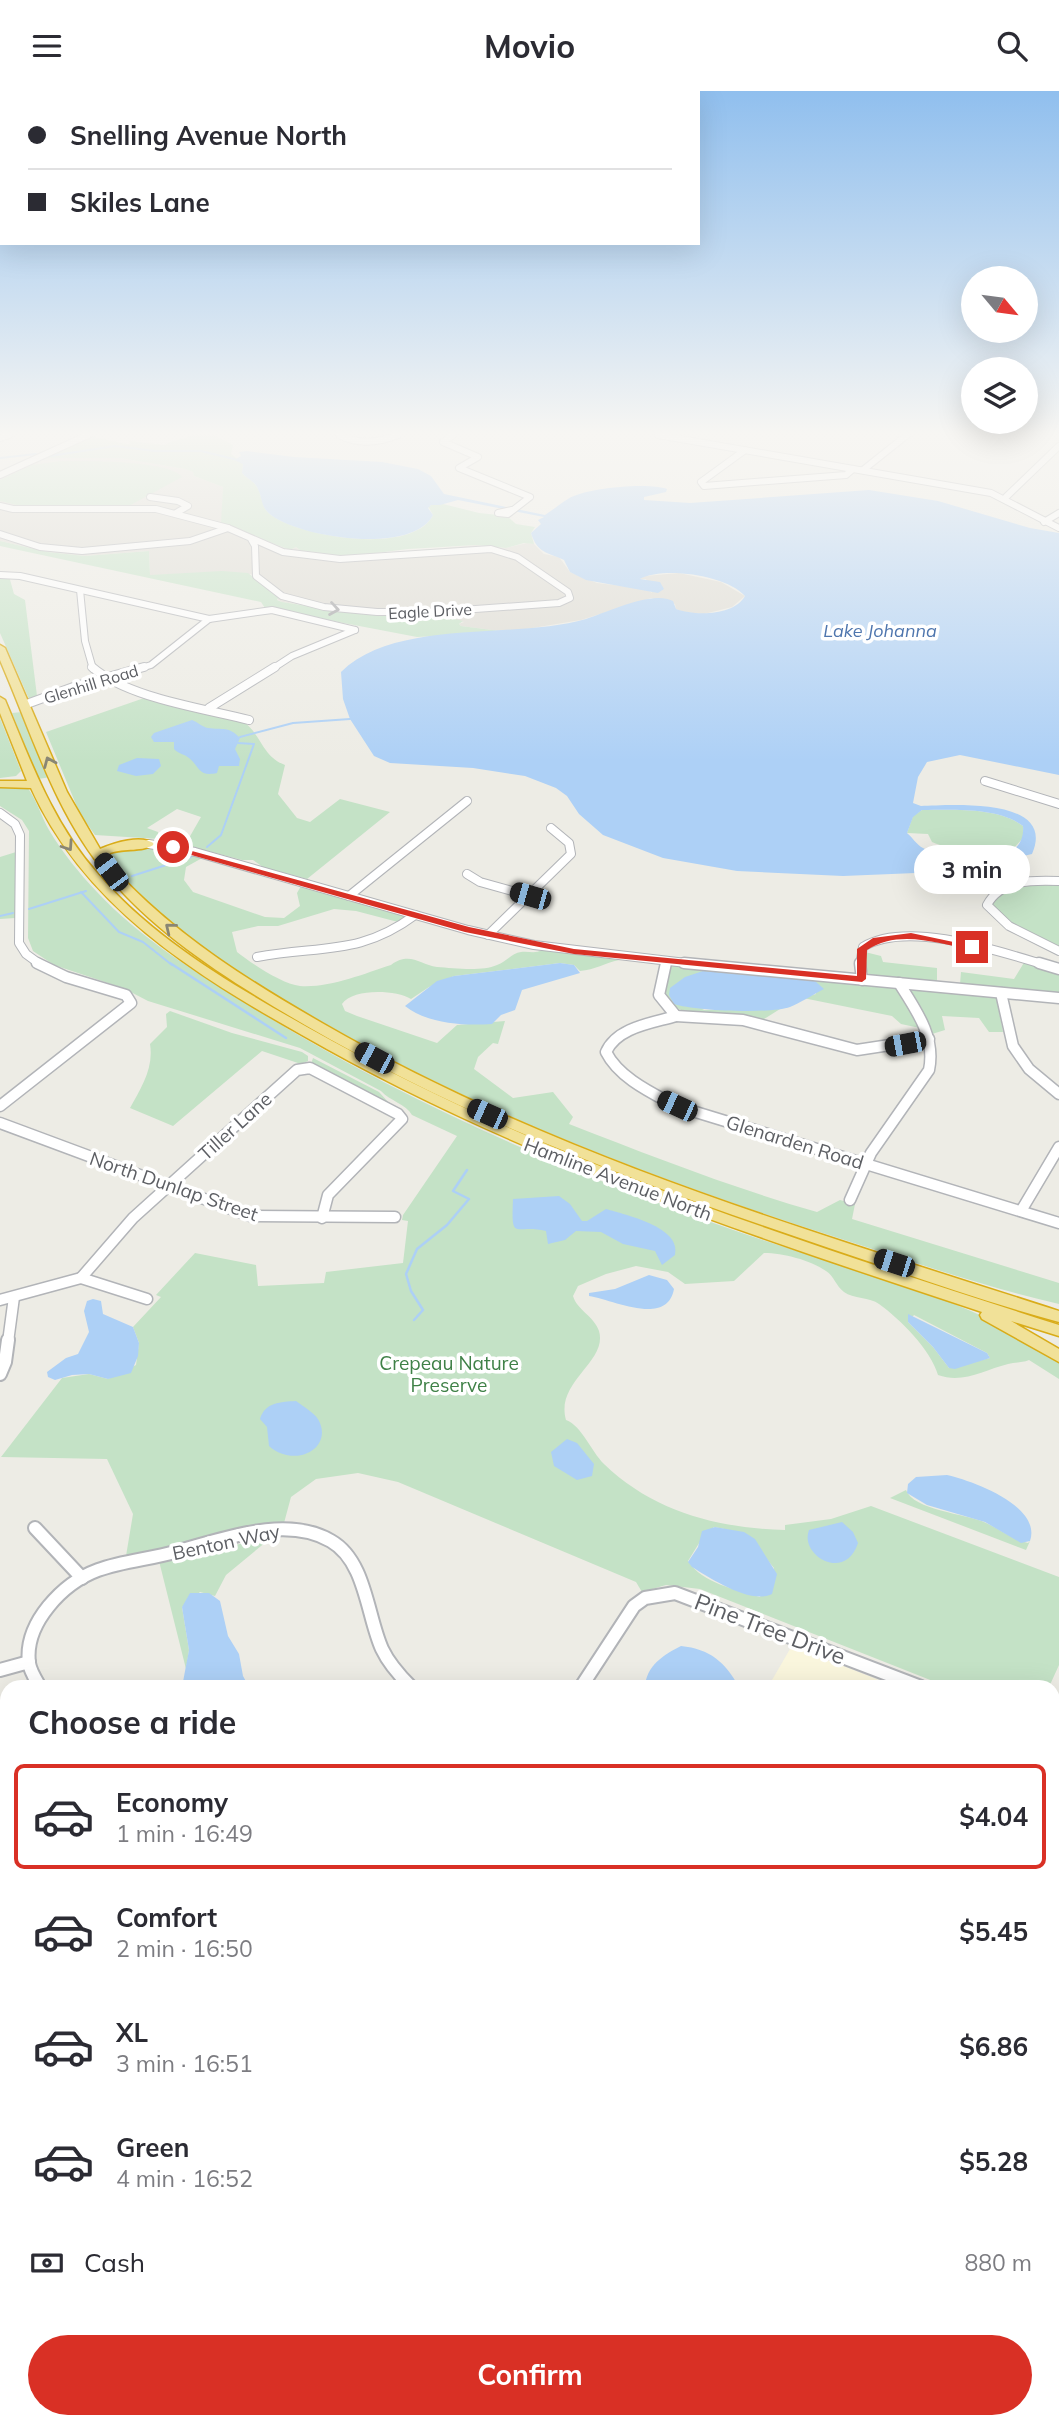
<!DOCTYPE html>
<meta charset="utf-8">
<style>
:root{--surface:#fff;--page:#f2f2f3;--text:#2b2b33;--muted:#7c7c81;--line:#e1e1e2;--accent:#d93025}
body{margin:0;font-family:Mulish,sans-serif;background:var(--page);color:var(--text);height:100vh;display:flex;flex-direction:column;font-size:26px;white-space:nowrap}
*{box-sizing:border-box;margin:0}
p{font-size:23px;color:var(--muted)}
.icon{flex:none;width:38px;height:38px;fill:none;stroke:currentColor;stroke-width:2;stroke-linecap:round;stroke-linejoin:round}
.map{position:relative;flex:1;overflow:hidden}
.details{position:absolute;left:0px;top:1589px;width:1060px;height:749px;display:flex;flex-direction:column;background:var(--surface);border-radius:21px 21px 0 0;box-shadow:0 7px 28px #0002}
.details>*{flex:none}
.hud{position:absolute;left:0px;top:0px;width:700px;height:154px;box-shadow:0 7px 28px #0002;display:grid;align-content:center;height:154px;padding:0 28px;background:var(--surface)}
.needle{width:46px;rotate:119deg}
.tools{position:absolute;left:961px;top:175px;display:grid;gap:14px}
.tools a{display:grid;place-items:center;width:77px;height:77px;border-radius:50%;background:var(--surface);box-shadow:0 7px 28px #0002;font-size:35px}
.end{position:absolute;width:32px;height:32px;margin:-16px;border:9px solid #d93025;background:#fff;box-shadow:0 0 0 4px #fff}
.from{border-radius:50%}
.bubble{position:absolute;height:49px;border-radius:24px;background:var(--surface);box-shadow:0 7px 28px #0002;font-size:23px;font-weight:700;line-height:49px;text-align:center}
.car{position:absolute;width:21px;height:42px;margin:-21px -10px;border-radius:9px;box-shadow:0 0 5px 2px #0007;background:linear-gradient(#222 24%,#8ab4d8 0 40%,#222 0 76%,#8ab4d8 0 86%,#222 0)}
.hud b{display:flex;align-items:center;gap:24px;height:66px;font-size:26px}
.hud b+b{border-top:2px solid var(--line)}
.hud i{width:18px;height:18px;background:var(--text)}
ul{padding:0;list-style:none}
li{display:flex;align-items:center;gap:21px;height:105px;margin:0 14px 10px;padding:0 14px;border:4px solid transparent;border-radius:10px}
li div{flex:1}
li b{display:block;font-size:26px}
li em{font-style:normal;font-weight:700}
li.active{border-color:var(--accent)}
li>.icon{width:63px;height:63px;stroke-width:1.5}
h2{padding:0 28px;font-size:32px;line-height:84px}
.pay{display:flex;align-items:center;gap:18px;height:77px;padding:0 28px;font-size:26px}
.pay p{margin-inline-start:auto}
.cta{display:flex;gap:14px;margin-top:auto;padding:14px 28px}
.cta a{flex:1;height:80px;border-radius:42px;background:var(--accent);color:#fff;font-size:28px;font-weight:700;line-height:80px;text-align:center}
header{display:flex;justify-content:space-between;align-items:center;height:91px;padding:0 28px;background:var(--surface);font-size:32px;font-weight:700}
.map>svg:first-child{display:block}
</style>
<header><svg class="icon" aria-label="menu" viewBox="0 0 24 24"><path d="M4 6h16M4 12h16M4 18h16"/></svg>Movio<svg class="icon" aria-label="search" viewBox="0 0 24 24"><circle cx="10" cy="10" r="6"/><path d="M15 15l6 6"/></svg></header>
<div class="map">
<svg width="1059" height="2338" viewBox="0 0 1059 2338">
<rect width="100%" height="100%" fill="#edece5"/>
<g fill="#faf6dd">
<path d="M795 1557H798L896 1596H768L790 1558Z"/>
<path d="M1054 1658 1059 1660V2108L1054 2106Z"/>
<path d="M882 2331H998L995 2338H894Z"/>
</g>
<path fill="#dddbd3" d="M43 367H120L185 378 193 381 194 385 223 396 222 432 289 459 296 456 301 460 333 465H354L476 454 506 457 527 452 534 453 544 463 559 466 570 481 597 492 647 498 652 502 646 488H640L645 485 679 482 721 491 745 505 732 516 704 523 683 521 676 518 675 513 651 507 581 529 508 541 461 535 459 533 464 531 444 525 425 526 413 530 282 511 277 508 279 505 263 495 251 483 150 484 149 460 85 465 48 461 0 450V387Z"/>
<g fill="#c4e2c6" fill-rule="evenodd">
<path d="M191 344H214L233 354 231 363 243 373 242 382C246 387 254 390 257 396 263 406 261 417 271 424 301 446 413 465 433 424L428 415 439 412 479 422 507 425 516 433 535 436 531 442 534 453 524 452 506 457 476 454 408 458 344 466 301 460 296 456 290 459 221 432 223 396 194 385 193 381 185 378 120 367H43L90 345 126 353H131L129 350 165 354C174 348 182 350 191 344Z"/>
<path d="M61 370C84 370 170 369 182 386L127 416 29 417 0 410V389L32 374Z"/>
<path d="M0 450 48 461 85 465 149 460 150 484 222 480 248 482 279 505 277 509 282 511 347 521 392 524 413 530 444 525 463 530 459 533 461 535 508 541 417 546 265 517 261 511 0 455Z"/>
<path d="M0 485H9L14 503 25 509 37 605 41 607 29 608 0 542Z"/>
<path d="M150 605C168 610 229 621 241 629 261 641 261 665 285 674L278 703 297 727 310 731 340 708 390 721 307 788 263 776 253 769H242L185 754 201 726 177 718 147 737 158 741 159 748 95 744 80 723 46 641Z"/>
<path d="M22 621 51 686 38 688 12 622Z"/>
<path d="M0 627 21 680 16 685 0 687Z"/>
<path d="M0 695 27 696C37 709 41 725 49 739 62 761 79 782 97 801 139 846 195 881 247 913 400 1009 568 1082 739 1141 828 1172 923 1194 1007 1237 1025 1246 1042 1258 1059 1268V1288L1029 1269C1022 1272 1015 1271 1008 1273 984 1279 963 1293 938 1284 931 1259 900 1228 879 1213 870 1206 853 1208 844 1201 836 1195 834 1185 826 1180 810 1169 783 1162 764 1162L734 1190 685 1193 668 1181 636 1175 606 1183 578 1195 573 1205C577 1219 594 1225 599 1240 608 1271 555 1290 566 1329 582 1335 591 1360 604 1373 654 1421 717 1437 785 1439V1434L831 1428 871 1415 1059 1486V1574L1049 1596H948L700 1498 666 1494 642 1501 636 1491 398 1391 358 1382 316 1388 291 1406 284 1432 126 1465 133 1423 107 1368 1 1366 62 1287 89 1283 108 1288 136 1274 139 1252 133 1236 161 1206 156 1204 195 1162 256 1174 258 1195 324 1192 326 1181 403 1172 408 1130 402 1129 403 1124 457 1045 412 1024C406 1013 390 1010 381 1000L300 957 148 910 123 897 54 874 33 860 28 847 29 740 22 729 0 715ZM914 1224 987 1262 990 1267 949 1277 933 1256 908 1231ZM714 1436C760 1445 747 1444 774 1477L760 1506C737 1499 702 1492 688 1470L701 1449Z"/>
<path d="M922 719C953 719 998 716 1023 735L1024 746 1012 759C986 750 958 763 932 751L928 743 907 742 913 725Z"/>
<path d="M117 756H155L204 766 186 776 184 789 193 801 265 826 284 827 300 815 297 802 301 795 405 825 398 831 356 820 334 818 278 835H258L232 841 237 861C251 872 282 893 300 895 330 897 363 883 391 874 410 860 420 874 437 876 454 877 481 881 497 874 506 871 512 862 521 861 529 860 535 863 542 859L619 869C605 872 595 879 580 880L574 874 560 872 454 885 429 896 411 908C396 899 353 897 342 913L345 920 357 925 437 952 457 934 505 930 498 953 493 952 478 966 474 978 513 1007 553 1001 573 1026 569 1033C651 1065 733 1097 817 1121L840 1109 855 1113 852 1128 1059 1192V1213C981 1195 905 1168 829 1144 626 1079 430 1002 249 887 208 861 132 808 110 765Z"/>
<path d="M16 761 15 827 0 828V766Z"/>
<path d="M1059 792V857L1002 826 992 814C1003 790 1036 793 1059 792Z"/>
<path d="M865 861 881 865 883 871 937 877V891L869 884 866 878Z"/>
<path d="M1025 870 1059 880V902L960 893 961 881 1014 888Z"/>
<path d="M672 874 897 897 920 937 901 933 892 925 803 907 816 903 815 890 773 887 702 919 780 918 761 930 686 921 672 915 663 903Z"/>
<path d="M912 896 996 905 1003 941H989L979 927 942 925 945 939 932 943 908 899Z"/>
<path d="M170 920 232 942 302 961 308 965V970L301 973 262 960 173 1035 130 1017C141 997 154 977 150 953L167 936 166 923Z"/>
<path d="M313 967 379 1001 389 1012 406 1022 311 973Z"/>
<path d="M906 1399C913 1419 966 1423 984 1431 1000 1438 1011 1448 1028 1452L1030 1450 1026 1459 890 1407Z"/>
<path d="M272 1446 226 1484 215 1505 200 1501 182 1516 189 1559 186 1578 159 1470Z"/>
</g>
<g fill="#add0f6" fill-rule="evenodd">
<path d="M247 360 294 366 382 371 418 378 431 385 444 403 545 424C553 419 561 412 568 408 584 397 649 391 667 398L666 401 644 406V409L690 412 869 399 938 410 1030 437 1059 442V684L960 664 927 671 918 686 913 712 921 715C953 714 1057 706 1032 763L998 771 955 770 916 782 843 785 737 780 663 767 603 744 579 723 567 705 556 697 525 685 473 677 390 672 374 665 350 628 343 608 341 581C396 527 514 549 586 528 608 521 652 499 673 510L676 518C695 525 734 525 745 505 727 484 663 475 640 488L660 491 664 498 658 502 586 489 570 481 564 469C547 461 537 462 531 442L541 433 538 429 544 426 458 409 440 414H431L428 417 433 424C413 464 301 447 271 424 260 416 263 407 257 396 254 390 246 387 242 382L243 373 234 369 241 365 239 361ZM922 719C953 719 998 716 1023 735 1024 747 1019 758 1007 762 991 767 938 766 923 757 917 754 912 746 907 742L913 726Z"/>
<path d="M192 629C198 631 202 636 208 637 222 639 229 635 240 647L235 658 240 668 239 675H219L217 682C198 686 200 676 189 667 184 663 179 663 174 658V651H154L151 646 154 642Z"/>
<path d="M137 667 159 668 161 675 153 683 136 685 117 680 119 674Z"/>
<path d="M560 872 574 874 580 882 522 899 515 919 501 924 492 933C464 935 428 933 405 915L437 890 454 885Z"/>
<path d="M703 880 815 890 824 898C816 902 798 913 790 916 771 923 694 920 674 913L669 904 670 897 685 886Z"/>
<path d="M559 1105 570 1113 582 1130H587L606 1118C626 1124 682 1136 675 1164L662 1174 655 1160 623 1153 601 1141 576 1140 565 1149 548 1153 546 1140C515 1132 511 1153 513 1108Z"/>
<path d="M649 1184 667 1189 674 1198C667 1236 614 1209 589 1205V1202L615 1198Z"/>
<path d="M93 1208 101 1210 103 1223 133 1236 139 1252 138 1265 131 1282 108 1288 89 1283 72 1284 55 1289 48 1286 47 1281 66 1267 78 1263 89 1241 84 1220 87 1210Z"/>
<path d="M908 1223 987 1262 990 1267 955 1278 949 1277 933 1256 908 1231Z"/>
<path d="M296 1310C304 1316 317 1323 320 1332 331 1359 294 1377 269 1355L267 1336 260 1328C265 1311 281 1311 296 1310Z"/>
<path d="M567 1348 577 1352 594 1373 592 1385 577 1389 554 1375 551 1361Z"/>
<path d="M947 1384C973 1390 1042 1415 1030 1450L1021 1452 985 1431 927 1414 907 1402 908 1393 916 1386Z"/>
<path d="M842 1431 853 1441 858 1452C845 1492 799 1464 809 1439Z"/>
<path d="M715 1436 744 1441 755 1448 777 1483 772 1503C751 1514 710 1487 692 1476L688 1471 698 1456 702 1440Z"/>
<path d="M190 1502H209L220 1510 228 1545 239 1563 243 1585 249 1596H182L189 1559 182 1516Z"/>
<path d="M681 1555C710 1558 725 1571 739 1596H645C646 1575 663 1564 681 1555Z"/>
</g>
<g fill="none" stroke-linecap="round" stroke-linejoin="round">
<g stroke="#add0f6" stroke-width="2">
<path d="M50 365 115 355 155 360H201L234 368"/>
<path d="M0 367 36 363"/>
<path d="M240 646 293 632 350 628"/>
<path d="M207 756 221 744 254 653 238 652"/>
<path d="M132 785 191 766"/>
<path d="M81 801 119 841 143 851 172 874"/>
<path d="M29 818 86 800"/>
<path d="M0 825 13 822"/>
</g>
<g stroke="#add0f6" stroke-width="2.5">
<path d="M170 872 286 947"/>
<path d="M414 1229 423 1219 411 1200 406 1183 417 1158 447 1134 469 1108 453 1100 467 1079"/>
</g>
<defs>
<g id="minor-far4">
<path d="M339 344C358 354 378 352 398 344"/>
<path d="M453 344 443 351 478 366 459 377 530 406 508 423 498 422 512 419"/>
<path d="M658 344 991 402 1059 437"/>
<path d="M0 347 9 344"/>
<path d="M745 359 701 391 704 395 846 384 853 378"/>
<path d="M863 379 907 344"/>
<path d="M0 384 88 344"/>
<path d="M150 406 178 410 188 415 176 422"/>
<path d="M1006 406 1059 355"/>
<path d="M0 415 13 418H156L228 437 283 461 340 468 491 458 517 466 568 501 570 507 559 512 434 521H377L324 516 282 505 256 485 255 455 251 448"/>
<path d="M1044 431 1059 422"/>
<path d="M0 443 40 456 82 460 190 450 228 437"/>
<path d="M0 484 20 485 209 528"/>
<path d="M80 499 85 550 93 578"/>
<path d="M138 578 151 574 209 528 272 519 355 539"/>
<path d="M272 578 292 565 355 539"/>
</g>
<g id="minor-far3">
<path d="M92 576C128 607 202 617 249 629"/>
<path d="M24 614 79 594 144 576"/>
<path d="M209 617 275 576"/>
<path d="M985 690 1059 713"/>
<path d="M0 722 15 733 20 744 19 852 26 863 41 874"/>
<path d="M149 753 195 761 468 839 534 854 703 874"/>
<path d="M467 783 480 791 530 805"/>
<path d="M1059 790C1033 789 1001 788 987 814L1009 835 1059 860"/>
<path d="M349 805 467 710"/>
<path d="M488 844 571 763 569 752 551 737"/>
<path d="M257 866C320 854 360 865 415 824"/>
<path d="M665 874 666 870"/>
<path d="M860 874 863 856C907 829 998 860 1045 874"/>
</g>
<g id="minor-far2">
<path d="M666 872 659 904 676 925C653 932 617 936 606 961 619 987 652 1002 676 1015L1059 1132"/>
<path d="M684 872 1059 907"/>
<path d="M860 872 862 889"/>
<path d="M1039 872 1059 878"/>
<path d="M1001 902 1013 955 1029 978 1059 1003"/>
<path d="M676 925 743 929 857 959 929 948"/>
<path d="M0 1015 131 912 126 904 66 886 37 872"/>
<path d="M0 1032 250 1125 395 1126"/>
<path d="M850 1109 871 1062 929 979C936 946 916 919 899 892"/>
<path d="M1021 1120 1059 1056"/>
<path d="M81 1187 133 1127 297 979 310 977 398 1023 402 1028 328 1104 322 1127"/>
<path d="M81 1187 147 1208"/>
<path d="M0 1209 81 1187"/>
<path d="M8 1251 14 1206"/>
</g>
<g id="minor-far1">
<path d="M0 1283 5 1271 8 1249"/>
<path d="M35 1437 82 1487"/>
<path d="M0 1579 29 1571"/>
<path d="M40 1596C36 1589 30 1580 29 1572 24 1532 63 1492 98 1479 122 1470 150 1468 175 1461 221 1449 286 1423 331 1450 366 1470 367 1525 382 1558 389 1573 399 1584 411 1596"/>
<path d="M581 1596 634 1515 645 1507 675 1502 921 1596"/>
<path d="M1054 1647 1059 1650"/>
</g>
<g id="minor">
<path d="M1054 2237 1059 2221"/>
<path d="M0 2328 7 2330"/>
<path d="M13 2338 15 2331"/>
<path d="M1019 2338 1022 2331"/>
<path d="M1055 2338 1059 2324"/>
</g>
<g id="major">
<path d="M0 1866 7 1869V1888L0 1885Z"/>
<path d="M777 2331H810L813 2338H780Z"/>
<path d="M833 2331H867L870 2338H836Z"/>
</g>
<g id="highway">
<path d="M0 554 5 557 67 701 100 758C114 752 141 743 155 753 144 761 124 757 110 762L109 766 117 776 115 779C174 843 247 889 322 932 552 1065 808 1139 1059 1220V1231C981 1210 905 1182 829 1157 648 1096 470 1030 305 934 235 893 161 848 108 785 55 723 32 642 0 569Z"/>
<path d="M0 606 5 609C31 671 52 731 97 782 153 848 233 894 307 936 543 1070 802 1151 1059 1234V1245L1011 1230 1059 1258V1271L982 1228 980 1224 982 1221C749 1144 516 1067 302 944 194 883 84 815 31 697L0 696V690H27L0 622Z"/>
</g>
</defs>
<use href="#minor-far4" stroke="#b2b4b8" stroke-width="8"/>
<use href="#minor-far3" stroke="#b2b4b8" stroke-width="10"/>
<use href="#minor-far2" stroke="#b2b4b8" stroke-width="13"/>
<use href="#minor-far1" stroke="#b2b4b8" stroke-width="16"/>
<use href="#minor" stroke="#b2b4b8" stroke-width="19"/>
<use href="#major" stroke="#e2c969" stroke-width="4"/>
<use href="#highway" stroke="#d9ac19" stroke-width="3"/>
<use href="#minor-far4" stroke="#fff" stroke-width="6"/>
<use href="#minor-far3" stroke="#fff" stroke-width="8"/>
<use href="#minor-far2" stroke="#fff" stroke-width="10"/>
<use href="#minor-far1" stroke="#fff" stroke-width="12"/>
<use href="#minor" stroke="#fff" stroke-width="16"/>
<use href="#major" fill="#f6f0b1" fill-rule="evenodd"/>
<use href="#highway" fill="#f1e198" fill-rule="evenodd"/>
</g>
<defs><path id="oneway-chevron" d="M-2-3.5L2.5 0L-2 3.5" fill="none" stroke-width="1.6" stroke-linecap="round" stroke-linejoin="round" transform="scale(1.75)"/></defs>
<use stroke="#9e9fa2" href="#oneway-chevron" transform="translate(334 518) rotate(9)"/>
<g stroke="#898674">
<use href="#oneway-chevron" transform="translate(49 671) rotate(-113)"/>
<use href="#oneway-chevron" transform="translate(68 755) rotate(56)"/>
<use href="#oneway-chevron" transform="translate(170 837) rotate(-141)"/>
</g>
<linearGradient id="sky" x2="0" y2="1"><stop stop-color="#90bfee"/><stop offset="0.51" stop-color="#f7f6f3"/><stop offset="1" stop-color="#f7f6f3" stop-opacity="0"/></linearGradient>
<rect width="1059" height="671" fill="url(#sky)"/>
<path fill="#d93025" d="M170 754 469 836 574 858 857 885V858L873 847 911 842 977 856 972 859C938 852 898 838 867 859L866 888 862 891 574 863 465 841 170 758Z"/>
<g text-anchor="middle" stroke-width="7" stroke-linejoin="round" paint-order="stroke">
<g font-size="16" fill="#5d5f64" stroke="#fff">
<text transform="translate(430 520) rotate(-3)" y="6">Eagle Drive</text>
<text transform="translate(91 593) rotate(-17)" y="6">Glenhill Road</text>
</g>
<g font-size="18" font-style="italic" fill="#4f76ae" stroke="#fff">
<text x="880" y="546">Lake Johanna</text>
</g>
<g font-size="19" fill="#5d5f64" stroke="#fff">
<text transform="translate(235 1035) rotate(-42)" y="7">Tiller Lane</text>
<text transform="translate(795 1051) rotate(17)" y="7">Glenarden Road</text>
<text transform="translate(618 1088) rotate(21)" y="7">Hamline Avenue North</text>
<text transform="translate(174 1095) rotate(19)" y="7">North Dunlap Street</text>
<text transform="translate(226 1451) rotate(-12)" y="7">Benton Way</text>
</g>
<g font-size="19" fill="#3f8147" stroke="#fff">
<text x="449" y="1279">Crepeau Nature<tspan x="449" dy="22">Preserve</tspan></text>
</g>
<g font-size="23" fill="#5d5f64" stroke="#fff">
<text transform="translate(770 1538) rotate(21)" y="8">Pine Tree Drive</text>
</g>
</g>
</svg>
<div class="tools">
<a><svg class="needle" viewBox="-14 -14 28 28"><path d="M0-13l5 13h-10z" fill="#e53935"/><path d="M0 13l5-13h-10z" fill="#7c7c81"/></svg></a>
<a><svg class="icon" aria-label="layers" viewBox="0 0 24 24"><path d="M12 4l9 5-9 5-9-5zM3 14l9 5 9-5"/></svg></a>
</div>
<i class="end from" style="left:173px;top:756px"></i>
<i class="end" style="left:972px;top:856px"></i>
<div class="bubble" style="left:914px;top:754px;width:116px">3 min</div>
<i class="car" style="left:111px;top:781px;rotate:323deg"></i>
<i class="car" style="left:530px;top:805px;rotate:286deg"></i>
<i class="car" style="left:905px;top:953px;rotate:259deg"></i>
<i class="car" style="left:374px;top:967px;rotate:298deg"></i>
<i class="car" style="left:677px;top:1015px;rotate:295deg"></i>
<i class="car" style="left:487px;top:1023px;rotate:294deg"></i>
<i class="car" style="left:894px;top:1172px;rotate:288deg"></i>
<div class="hud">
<b><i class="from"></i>Snelling Avenue North</b>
<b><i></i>Skiles Lane</b>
</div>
<section class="details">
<h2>Choose a ride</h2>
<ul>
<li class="active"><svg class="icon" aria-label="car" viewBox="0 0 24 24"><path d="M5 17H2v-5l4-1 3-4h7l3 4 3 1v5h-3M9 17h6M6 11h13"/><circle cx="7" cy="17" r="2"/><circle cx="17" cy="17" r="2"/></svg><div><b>Economy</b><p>1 min · 16:49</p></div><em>$4.04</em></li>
<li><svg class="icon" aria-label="car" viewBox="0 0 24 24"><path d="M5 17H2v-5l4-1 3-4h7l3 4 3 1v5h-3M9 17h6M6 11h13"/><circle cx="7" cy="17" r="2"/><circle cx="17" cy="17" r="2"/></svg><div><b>Comfort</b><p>2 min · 16:50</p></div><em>$5.45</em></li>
<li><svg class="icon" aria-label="car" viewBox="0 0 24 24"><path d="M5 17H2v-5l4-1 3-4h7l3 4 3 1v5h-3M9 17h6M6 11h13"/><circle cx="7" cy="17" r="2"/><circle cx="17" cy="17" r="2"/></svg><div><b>XL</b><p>3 min · 16:51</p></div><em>$6.86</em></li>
<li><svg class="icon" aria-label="car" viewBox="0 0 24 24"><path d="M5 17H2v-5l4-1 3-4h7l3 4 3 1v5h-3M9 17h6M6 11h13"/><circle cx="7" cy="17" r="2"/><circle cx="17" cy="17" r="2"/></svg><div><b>Green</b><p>4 min · 16:52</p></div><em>$5.28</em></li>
</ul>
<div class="pay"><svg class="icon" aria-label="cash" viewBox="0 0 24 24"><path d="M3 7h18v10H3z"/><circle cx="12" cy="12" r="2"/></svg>Cash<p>880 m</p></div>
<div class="cta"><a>Confirm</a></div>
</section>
</div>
